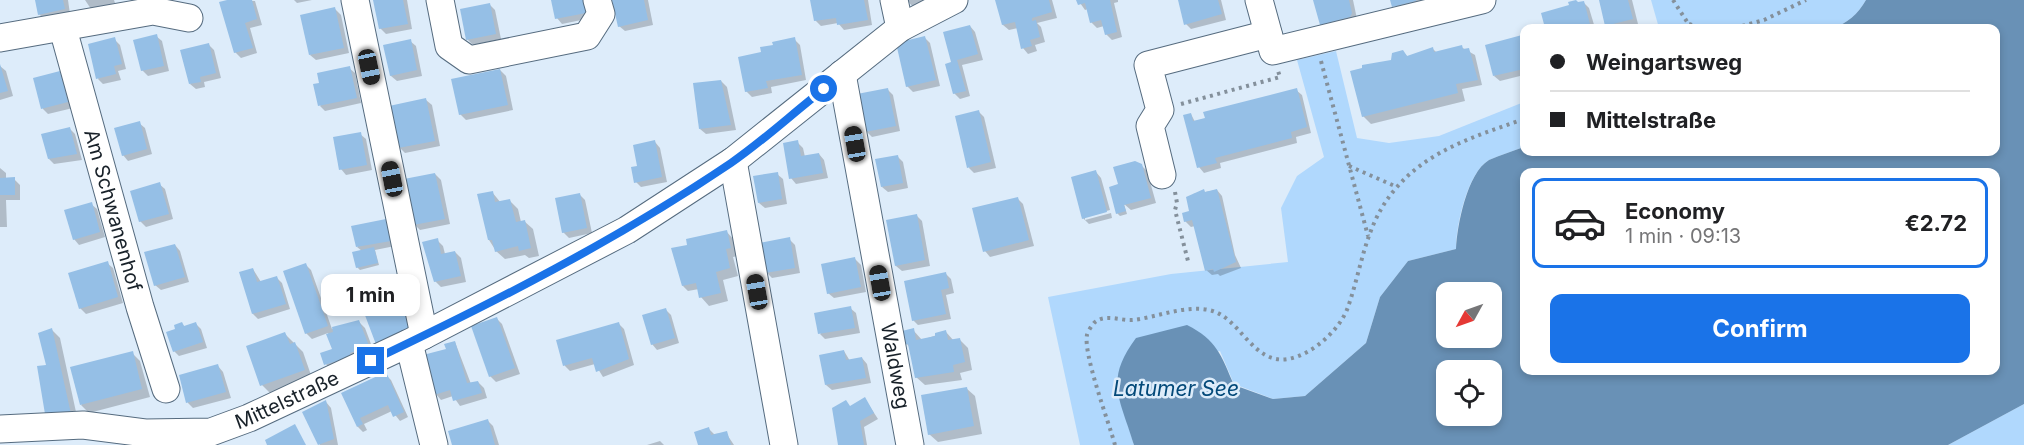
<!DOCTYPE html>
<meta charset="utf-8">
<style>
:root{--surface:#fff;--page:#f2f2f2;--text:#202124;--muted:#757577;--line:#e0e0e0;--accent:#1a73e8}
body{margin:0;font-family:Inter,sans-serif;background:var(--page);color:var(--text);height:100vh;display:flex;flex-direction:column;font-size:22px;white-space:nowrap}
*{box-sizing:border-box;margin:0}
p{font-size:20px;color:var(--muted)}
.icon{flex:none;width:33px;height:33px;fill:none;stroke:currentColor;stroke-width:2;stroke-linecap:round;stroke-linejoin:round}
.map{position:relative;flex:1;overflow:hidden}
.details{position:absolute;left:1520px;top:168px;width:480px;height:207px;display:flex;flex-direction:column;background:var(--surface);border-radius:12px;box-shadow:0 3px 9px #0003}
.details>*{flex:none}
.hud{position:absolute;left:1520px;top:24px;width:480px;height:132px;border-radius:12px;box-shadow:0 3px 9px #0003;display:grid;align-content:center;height:132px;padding:0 30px;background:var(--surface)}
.needle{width:39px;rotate:230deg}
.controls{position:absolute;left:1436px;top:282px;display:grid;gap:12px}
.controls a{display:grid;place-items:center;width:66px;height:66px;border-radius:12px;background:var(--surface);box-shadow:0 3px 9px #0003;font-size:30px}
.end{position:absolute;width:27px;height:27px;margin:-14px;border:8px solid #1a73e8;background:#fff;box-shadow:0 0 0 3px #fff}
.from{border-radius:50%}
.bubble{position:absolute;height:42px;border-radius:12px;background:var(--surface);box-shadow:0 3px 9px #0003;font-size:20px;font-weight:700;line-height:42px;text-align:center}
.car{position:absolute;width:18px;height:36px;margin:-18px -9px;border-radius:8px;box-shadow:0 0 4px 2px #0007;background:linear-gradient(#222 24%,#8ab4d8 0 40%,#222 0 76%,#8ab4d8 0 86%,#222 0)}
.hud b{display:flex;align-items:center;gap:21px;height:57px;font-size:22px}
.hud b+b{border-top:2px solid var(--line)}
.hud i{width:15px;height:15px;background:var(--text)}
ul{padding:10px 0 0;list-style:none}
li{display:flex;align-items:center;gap:18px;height:90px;margin:0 12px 9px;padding:0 18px;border:3px solid transparent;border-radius:12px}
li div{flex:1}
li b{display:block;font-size:22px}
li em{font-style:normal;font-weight:700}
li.current{border-color:var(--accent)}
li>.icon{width:54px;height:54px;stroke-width:1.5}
.cta{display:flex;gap:12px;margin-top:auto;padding:12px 30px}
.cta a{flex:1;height:69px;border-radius:12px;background:var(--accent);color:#fff;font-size:24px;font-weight:700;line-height:69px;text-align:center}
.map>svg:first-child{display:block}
</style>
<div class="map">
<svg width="2024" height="445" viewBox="0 0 2024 445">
<rect width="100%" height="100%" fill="#ddecfa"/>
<g fill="#b0d8fd">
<path d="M1651 0H1866C1858 14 1847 24 1832 28H1659Z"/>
<path d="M1336 51 1357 138 1389 143 1439 136 1524 102V147C1513 151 1500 155 1489 160 1467 173 1456 226 1456 249L1408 261 1380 297 1366 343 1305 396 1273 399 1234 384 1220 351 1115 383 1134 445H1080L1048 297 1171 274 1288 262 1281 208 1297 176 1324 157 1297 60Z"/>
<path d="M2024 404V445H1948Z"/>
</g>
<path fill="#6991b6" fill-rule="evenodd" d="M1866 0H2024V404L1948 445H1134C1120 398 1104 381 1136 338L1187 325C1217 340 1221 355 1234 385L1273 399 1305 396 1366 343 1380 297 1408 261 1456 249C1457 226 1467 173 1489 160 1500 155 1513 151 1524 147V152H1995V28H1832C1847 24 1858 14 1866 0ZM1524 172H1995V370H1524ZM1446 292H1491V338H1446ZM1446 370H1491V416H1446Z"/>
<g fill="#0003">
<path d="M37 0H68L70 14 45 20 39 14Z"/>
<path d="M85 0H114L115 3 91 9Z"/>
<path d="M232 0 255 1 262 25 250 28 257 53 241 58 235 52Z"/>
<path d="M294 0H312L297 3Z"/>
<path d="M375 0H407L412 29 386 34 380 28Z"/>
<path d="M553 0H587L591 18 562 24 557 18Z"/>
<path d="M613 0H648L653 25 625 31 619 26Z"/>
<path d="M812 0H868L872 25 844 30 838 23 821 26 815 20Z"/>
<path d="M907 0H931L912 6Z"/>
<path d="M996 0H1052L1057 18 1037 23 1041 27 1045 42 1035 45 1037 51 1028 54 1023 48 1018 28 1009 30 1003 25Z"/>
<path d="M1078 0H1118V2L1114 3 1122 37 1112 40 1106 34 1104 26 1097 28 1091 22 1088 9 1085 10Z"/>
<path d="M1179 0H1221L1226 20 1191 29 1186 24Z"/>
<path d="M1315 0H1353L1357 19 1327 30 1321 24Z"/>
<path d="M1392 0H1429L1399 12Z"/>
<path d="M1600 0H1632L1638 24 1610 28Z"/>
<path d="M1584 3 1589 8 1595 28H1546L1543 14Z"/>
<path d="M489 4 495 10 501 39 473 45 467 39Z"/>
<path d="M335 9 341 15 349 53 316 60 310 55Z"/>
<path d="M970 26 975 32 983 60 962 65 970 96 960 99 954 93 953 63Z"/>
<path d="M156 36 162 41 169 71 148 76 142 70Z"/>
<path d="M1522 37 1524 75 1500 81 1494 76Z"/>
<path d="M925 38 930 43 940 86 913 92 907 86Z"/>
<path d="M114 39 120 45 126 69 118 71 121 80 103 84 98 79Z"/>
<path d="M794 39 800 45 806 80 771 87 772 93 752 97 746 91 763 54Z"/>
<path d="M410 41 416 46 422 76 397 81 391 76 385 46Z"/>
<path d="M209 45 214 50 221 78 204 82 205 87 196 89 190 84Z"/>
<path d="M1461 47 1475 55 1482 85 1462 89 1465 101 1371 124 1363 116 1392 61 1402 51 1408 57 1433 49 1437 53Z"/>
<path d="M0 66 6 71 13 96 0 100Z"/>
<path d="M349 68 355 73 361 103 325 111 320 106Z"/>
<path d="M500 70 506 76 513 110 466 120 460 114Z"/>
<path d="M59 72 65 78 73 108 48 114 43 109 34 79Z"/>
<path d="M721 81 727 87 736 130 706 134 700 129Z"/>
<path d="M888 90 893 95 900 131 872 137 866 131Z"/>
<path d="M1296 90 1302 95 1311 133 1296 137 1297 143 1220 163 1221 168 1204 173 1199 167 1191 137V114L1195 122Z"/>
<path d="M426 100 432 105 440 146 405 153 400 148Z"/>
<path d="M979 112 984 117 996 168 974 173 969 168Z"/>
<path d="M139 123 145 128 152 154 128 161 123 155Z"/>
<path d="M69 128 75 134 82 160 54 164 49 159Z"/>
<path d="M360 134 366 139 372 170 346 175 341 169Z"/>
<path d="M655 142 660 148 667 182 641 187 636 182 639 167Z"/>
<path d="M797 142 803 148 805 157 819 154 824 160 828 178 796 184 791 178Z"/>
<path d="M897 156 903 162 908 188 888 192 882 187Z"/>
<path d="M1141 165 1147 171 1156 203 1131 210 1124 204 1127 214 1120 216 1117 213 1118 186Z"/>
<path d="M0 168 6 173V179H14L20 185V200H6L7 227H0Z"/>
<path d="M1096 172 1101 178 1110 210 1085 217V220L1111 213 1112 218 1089 224 1083 218Z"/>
<path d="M435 174 441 180 450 224 420 230 415 225Z"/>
<path d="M777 174 783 179 787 204 765 208 759 203Z"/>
<path d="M159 184 165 189 173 219 146 227 140 221Z"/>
<path d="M1217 190 1222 196 1235 255 1241 268 1220 276 1218 274 1212 275 1206 270 1195 226 1191 227 1185 221 1191 212 1193 194Z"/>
<path d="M492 192 501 203 510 201 518 209 521 222 524 221 533 229 539 256 529 258 525 255 505 259 496 251 489 240Z"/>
<path d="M580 195 585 200 592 233 569 238 563 232Z"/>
<path d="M1017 198 1023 204 1034 246 990 257 985 251Z"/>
<path d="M91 204 97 209 105 237 79 245 74 239Z"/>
<path d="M916 215 922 221 930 266 902 271 896 266Z"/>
<path d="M386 221 392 226 395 246 375 250 379 265 360 270 357 267 362 251 357 247Z"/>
<path d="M726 231 734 240 738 256 733 257 738 276 723 280 728 301 709 306 701 297 699 289 688 291 683 286 690 250Z"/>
<path d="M789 239 795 245 800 273 772 278 766 272Z"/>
<path d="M437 240 443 246 445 254 455 252 461 258 466 282 441 287 435 281Z"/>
<path d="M175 245 180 251 189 282 161 290 155 285Z"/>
<path d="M855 259 861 265 866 292 834 298 828 293Z"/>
<path d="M107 263 113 268 123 303 86 314 80 308Z"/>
<path d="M306 265 311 270 332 329 359 322 365 328 374 352 331 370 326 364 333 350 328 333 312 339 306 333Z"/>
<path d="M253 269 261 282 276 277 282 283 290 309 258 319 253 314Z"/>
<path d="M946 274 951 279 954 293 946 295 951 319 918 325 913 320Z"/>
<path d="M850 308 856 313 860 333 825 339 820 334Z"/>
<path d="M666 310 671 315 679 343 657 350 652 344Z"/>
<path d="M497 319 502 324 520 374 496 382 490 376Z"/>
<path d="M618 323 624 329 634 365 603 377 595 364 570 371 565 366 558 341Z"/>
<path d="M182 324 185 327 196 324 201 329 207 348 179 356 174 351 177 330Z"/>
<path d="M52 330 60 338 76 412 52 417V420L76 415 78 422 56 427 48 419 39 368 48 366 40 334Z"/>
<path d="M913 330 922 340 946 332 954 341 960 340 968 348 972 370 960 373 962 380 925 385 916 377 910 348 907 344Z"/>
<path d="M285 334 303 352 312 378 270 393 262 385Z"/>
<path d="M455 342 471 384 478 382 484 388 487 398 460 406 453 396 441 400 436 394 447 350Z"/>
<path d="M844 351 850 361 862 358 867 364 871 383 832 390 826 385Z"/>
<path d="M132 353 140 361 150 397 89 413 81 405Z"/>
<path d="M218 366 223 372 231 398 193 408 188 403 180 376Z"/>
<path d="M385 374 391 380 408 417 400 421 392 411 364 424 367 430 363 432 358 427 343 394Z"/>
<path d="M966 388 975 396 982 434 938 442 929 434Z"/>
<path d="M865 399 878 419 864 427 867 445H840L851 407Z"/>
<path d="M326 402 331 408 338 445H320L304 412Z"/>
<path d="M487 420 493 426 499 445H454Z"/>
<path d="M709 429 714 434 726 433 734 445H700Z"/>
<path d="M660 441 664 445H647Z"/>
</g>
<g fill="#95bfe6">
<path d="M35 0H63L65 9 38 15Z"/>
<path d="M227 0H252L257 19 245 23 253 48 234 53 219 2Z"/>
<path d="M373 0H403L408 24 379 29Z"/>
<path d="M551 0H583L586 13 555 19Z"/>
<path d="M612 0H644L648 20 618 27Z"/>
<path d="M810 0H864L868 20 837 25 836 18 814 21Z"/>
<path d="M995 0H1049L1052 12 1032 18V21L1036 20 1040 37 1030 40 1032 46 1021 49 1015 22 1002 25Z"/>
<path d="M1076 0H1110L1117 32 1105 35 1101 20 1090 23 1085 3 1078 5Z"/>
<path d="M1178 0H1218L1222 14 1184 25Z"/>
<path d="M1313 0H1349L1352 13 1350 17 1320 25Z"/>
<path d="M1390 0H1416V1L1392 7Z"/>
<path d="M1576 0 1578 2 1584 1 1591 28H1545L1541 13 1569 5 1568 2Z"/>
<path d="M1599 0H1628L1633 19 1605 26Z"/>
<path d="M490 3 496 34 466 40 460 9Z"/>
<path d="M335 7 344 48 309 55 300 15Z"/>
<path d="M970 25 978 54 957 60 966 91 953 94 945 64 951 62 943 32Z"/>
<path d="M157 34 164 66 141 71 133 40Z"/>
<path d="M1522 35 1524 69 1493 76 1485 45Z"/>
<path d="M925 36 936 80 906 87 896 43Z"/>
<path d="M115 37 122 64 114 66 116 74 96 79 88 44Z"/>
<path d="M795 37 802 75 766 81 768 88 745 92 738 57 761 52 760 47 773 45 772 42Z"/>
<path d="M411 39 417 70 390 76 383 45Z"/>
<path d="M209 43 216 73 200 77 201 82 189 84 180 50Z"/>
<path d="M1462 45 1463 49 1469 48 1478 80 1456 84 1458 93 1362 117 1350 71 1362 68V65L1391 60 1392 53 1403 50 1407 56 1433 47 1434 52Z"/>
<path d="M0 64 8 91 0 93Z"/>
<path d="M350 66 357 98 318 106 313 84 319 83 317 73Z"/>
<path d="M500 69 508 105 459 115 451 79Z"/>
<path d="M60 71 68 102 41 109 33 78Z"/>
<path d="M721 80 731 125 699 129 693 83Z"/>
<path d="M888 88 896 126 865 132 857 94Z"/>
<path d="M1297 88 1307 127 1291 132 1292 138 1215 158 1217 163 1197 168 1183 115 1191 113 1193 121 1205 118 1203 112Z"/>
<path d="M426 98 435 141 398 148 389 106Z"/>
<path d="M979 110 991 162 967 168 955 116Z"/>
<path d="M140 121 147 149 122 156 114 128Z"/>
<path d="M70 127 77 154 48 159 41 134Z"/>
<path d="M361 132 367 165 339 170 333 137Z"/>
<path d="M655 140 662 177 634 183 631 167 637 166 633 145Z"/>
<path d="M798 140 801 156 819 153 823 173 789 179 783 143Z"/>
<path d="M898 155 903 183 881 187 875 159Z"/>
<path d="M1135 161 1142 164 1151 198 1124 205 1126 211 1116 214 1109 187 1118 184 1113 167Z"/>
<path d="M1096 170 1107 212 1082 219 1071 177Z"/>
<path d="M778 172 782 199 758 203 753 176Z"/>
<path d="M435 173 445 219 413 225 404 179Z"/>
<path d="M15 177V195H0V178Z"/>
<path d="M160 182 169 214 139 222 130 191Z"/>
<path d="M1204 189 1205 192 1217 189 1236 262 1214 272 1213 269 1205 271 1192 220 1184 222 1182 213 1189 211 1186 197Z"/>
<path d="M493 191 495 202 510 199 516 222 525 220 531 248 519 251 518 246 495 252 492 240H488L477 194Z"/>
<path d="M580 193 587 228 562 233 555 198Z"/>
<path d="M1018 197 1029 240 983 252 972 208Z"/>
<path d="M92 202 100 232 73 240 64 210Z"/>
<path d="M917 214 925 260 895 266 886 220Z"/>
<path d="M386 219 391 241 356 247 351 226Z"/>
<path d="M727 230 731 248 726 249 730 268 716 272 721 293 699 298 696 283 682 286 671 248 687 245 686 239Z"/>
<path d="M790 237 795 268 765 273 759 243Z"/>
<path d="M438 238 441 254 455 251 461 276 434 282 422 242Z"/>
<path d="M175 244 185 277 154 286 144 252Z"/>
<path d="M374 247 378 263 356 268 352 252Z"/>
<path d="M855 257 861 287 827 294 821 264Z"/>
<path d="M108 261 118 297 79 309 68 273Z"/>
<path d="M306 263 328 326 305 334 283 271Z"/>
<path d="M253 268 257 282 277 276 286 304 252 314 239 272Z"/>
<path d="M946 272 949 288 941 290 946 314 912 321 904 281Z"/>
<path d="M378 304 382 315 403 305 411 332 377 347 363 310Z"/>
<path d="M851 306 855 328 818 334 814 313Z"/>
<path d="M666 308 675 338 651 345 642 315Z"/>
<path d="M497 317 515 368 489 377 471 326Z"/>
<path d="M359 320 369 346 350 353 351 357 324 365 320 353 332 349 326 334 333 332 332 327Z"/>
<path d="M182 322 184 326 196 322 203 342 173 352 166 332 175 329 174 325Z"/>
<path d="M619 322 629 359 596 372 592 358 563 366 556 340Z"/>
<path d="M52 328 71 414 46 420 37 366 46 365 38 333Z"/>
<path d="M914 328 916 340 935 336V333L946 330 948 340 960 338 965 362 953 365 954 372 915 378 908 344 905 345 902 331Z"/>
<path d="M285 332 290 344 295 342 305 370 260 386 246 346Z"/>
<path d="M455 341 467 383 478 381 482 393 453 401 450 390 434 395 423 355 446 349 444 344Z"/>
<path d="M844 350 846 360 862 357 866 378 825 385 819 355Z"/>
<path d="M133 351 142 389 80 405 70 367Z"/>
<path d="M218 364 226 392 186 403 179 375Z"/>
<path d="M386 372 404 412 393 417 388 405 360 418 363 424 357 427 341 393Z"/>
<path d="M967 387 974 426 928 435 921 395Z"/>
<path d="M865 397 874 413 860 421 864 445H838L832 408 846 400 850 406Z"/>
<path d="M326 400 334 439 318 445 302 412Z"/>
<path d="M488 419 495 445H452L448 431Z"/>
<path d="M295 424 306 445H267L265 440Z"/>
<path d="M709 427 711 435 727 431 731 445H698L694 432Z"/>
</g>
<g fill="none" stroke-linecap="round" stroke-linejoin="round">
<defs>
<g id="minor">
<path d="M355 0 424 335"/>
<path d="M440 0 449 46 469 60 587 36 601 14 597 0"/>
<path d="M894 0 900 28"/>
<path d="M1259 0 1273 51 1482 0"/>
<path id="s1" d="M63 29 140 307 166 389"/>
<path d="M0 38 153 11 189 18"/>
<path id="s2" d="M842 74 910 445"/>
<path d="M733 161 784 445"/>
<path d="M1162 175 1150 126 1160 110 1148 65 1268 34"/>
<path d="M409 343 434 445"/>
<path id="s3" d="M0 429 83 425 145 433 211 432 249 418 409 343 627 230 733 161 900 28 954 0"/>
</g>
</defs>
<use href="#minor" stroke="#556b7f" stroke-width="29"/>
<g stroke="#84909b" stroke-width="4" stroke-dasharray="3 4.5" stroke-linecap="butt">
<path d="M1673 0 1691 28"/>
<path d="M1689 24 1702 28"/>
<path d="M1735 28 1764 20 1806 0"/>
<path d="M1321 61 1368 236"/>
<path d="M1181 104 1280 77 1278 71"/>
<path d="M1349 166 1397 187"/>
<path d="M1175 192 1177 203 1175 210 1188 261"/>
<path d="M1115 445C1109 423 1083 354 1087 335 1087 333 1092 325 1094 323 1105 313 1120 321 1133 320 1158 317 1184 305 1209 310 1240 316 1252 365 1288 359 1312 355 1340 330 1348 307 1363 264 1365 223 1397 187 1430 149 1479 135 1524 119"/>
</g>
<use href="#minor" stroke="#fff" stroke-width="27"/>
</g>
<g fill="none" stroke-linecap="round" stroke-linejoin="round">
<path stroke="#1a73e8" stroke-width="8" d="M371 361C495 302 617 240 731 163 763 141 793 113 824 89"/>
</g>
<g text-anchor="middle" stroke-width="5" stroke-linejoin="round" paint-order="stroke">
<g font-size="20" fill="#182129" stroke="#ddecfa">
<text dy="7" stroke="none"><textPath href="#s1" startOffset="188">Am Schwanenhof</textPath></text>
<text dy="7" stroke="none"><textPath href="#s2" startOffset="297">Waldweg</textPath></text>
<text dy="7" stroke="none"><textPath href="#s3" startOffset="294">Mittelstraße</textPath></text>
</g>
<g font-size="21" font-style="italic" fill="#034979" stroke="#ddecfa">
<text x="1176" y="396">Latumer See</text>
</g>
</g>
</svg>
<div class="controls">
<a><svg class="needle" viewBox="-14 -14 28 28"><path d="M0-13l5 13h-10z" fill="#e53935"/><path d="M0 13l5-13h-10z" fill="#757577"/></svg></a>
<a><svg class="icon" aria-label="locate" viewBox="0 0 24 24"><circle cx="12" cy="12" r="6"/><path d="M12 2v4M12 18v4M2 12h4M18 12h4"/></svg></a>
</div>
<i class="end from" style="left:824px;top:89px"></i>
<i class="end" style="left:371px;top:361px"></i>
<div class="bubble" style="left:321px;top:274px;width:99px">1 min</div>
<i class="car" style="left:369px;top:67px;rotate:168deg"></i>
<i class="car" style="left:855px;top:144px;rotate:350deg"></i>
<i class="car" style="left:392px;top:179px;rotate:349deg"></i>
<i class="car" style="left:880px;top:283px;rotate:350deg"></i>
<i class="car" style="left:757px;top:292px;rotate:350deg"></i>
<div class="hud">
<b><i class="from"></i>Weingartsweg</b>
<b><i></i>Mittelstraße</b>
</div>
<section class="details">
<ul>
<li class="current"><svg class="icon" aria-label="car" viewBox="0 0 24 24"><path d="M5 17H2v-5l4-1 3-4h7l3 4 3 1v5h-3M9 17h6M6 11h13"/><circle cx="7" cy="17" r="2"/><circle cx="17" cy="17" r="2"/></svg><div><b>Economy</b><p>1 min · 09:13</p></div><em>€2.72</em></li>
</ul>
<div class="cta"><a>Confirm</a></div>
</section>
</div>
